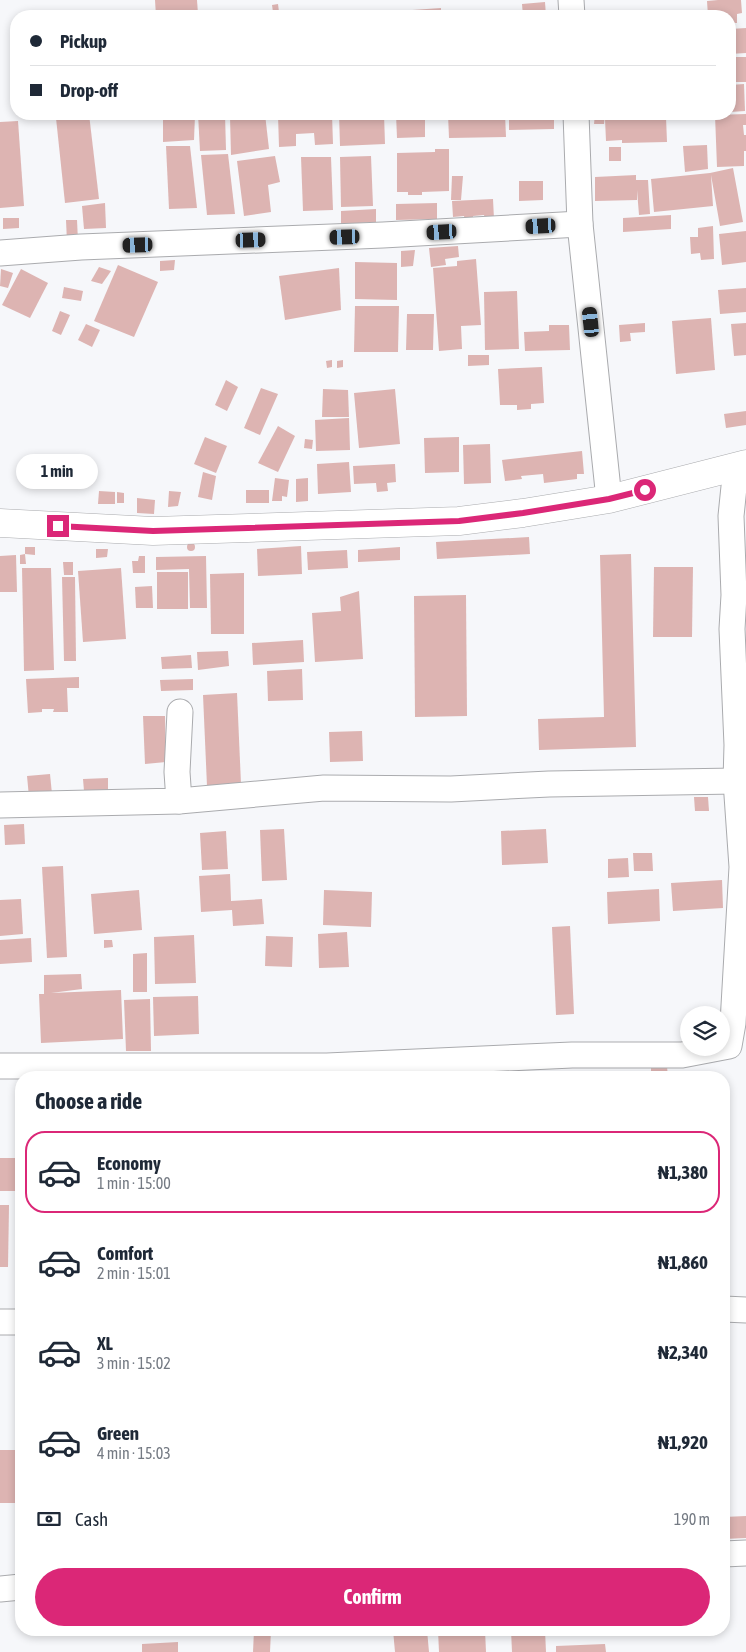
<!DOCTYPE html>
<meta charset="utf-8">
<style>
:root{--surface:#fff;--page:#f2f2f3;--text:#1f2937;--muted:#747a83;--line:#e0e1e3;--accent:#db2777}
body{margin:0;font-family:"Asap Condensed",sans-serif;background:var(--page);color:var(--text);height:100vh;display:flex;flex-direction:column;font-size:19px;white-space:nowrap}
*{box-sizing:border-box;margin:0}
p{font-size:16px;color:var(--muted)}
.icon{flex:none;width:28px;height:28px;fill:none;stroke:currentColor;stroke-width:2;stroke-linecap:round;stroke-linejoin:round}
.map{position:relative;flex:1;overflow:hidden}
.sheet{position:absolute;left:15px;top:1071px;width:715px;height:565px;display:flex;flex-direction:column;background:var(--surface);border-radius:20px;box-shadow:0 2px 8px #0003}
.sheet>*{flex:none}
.top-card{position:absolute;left:10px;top:10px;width:726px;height:110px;border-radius:20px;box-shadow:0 2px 8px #0003;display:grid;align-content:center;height:110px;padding:0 20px;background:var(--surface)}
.fabs{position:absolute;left:680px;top:1006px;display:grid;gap:10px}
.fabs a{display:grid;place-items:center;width:50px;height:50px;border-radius:50%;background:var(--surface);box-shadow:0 2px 8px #0003;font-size:25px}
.end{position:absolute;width:22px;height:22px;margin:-11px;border:6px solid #db2777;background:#fff;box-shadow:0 0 0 2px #fff}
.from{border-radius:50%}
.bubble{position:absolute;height:35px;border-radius:18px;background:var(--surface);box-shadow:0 2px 8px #0003;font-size:16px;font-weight:700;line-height:35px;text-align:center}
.car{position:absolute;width:15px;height:30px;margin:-15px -8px;border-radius:6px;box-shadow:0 0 4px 1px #0007;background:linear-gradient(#222 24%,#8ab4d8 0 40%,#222 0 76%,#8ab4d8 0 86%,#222 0)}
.top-card b{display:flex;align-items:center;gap:18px;height:48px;font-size:19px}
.top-card b+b{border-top:1px solid var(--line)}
.top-card i{width:12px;height:12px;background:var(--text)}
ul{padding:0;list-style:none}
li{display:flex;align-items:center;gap:15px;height:82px;margin:0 10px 8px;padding:0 10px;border:2px solid transparent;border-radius:20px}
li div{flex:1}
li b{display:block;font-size:19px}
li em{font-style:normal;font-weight:700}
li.selected{border-color:var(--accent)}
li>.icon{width:45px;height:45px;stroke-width:1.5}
h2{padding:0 20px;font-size:22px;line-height:60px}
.pay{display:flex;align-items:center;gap:12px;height:55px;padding:0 20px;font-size:19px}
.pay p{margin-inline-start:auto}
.button{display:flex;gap:10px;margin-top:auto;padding:10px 20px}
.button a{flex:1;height:58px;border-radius:30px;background:var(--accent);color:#fff;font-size:20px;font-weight:700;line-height:58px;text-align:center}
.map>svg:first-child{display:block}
</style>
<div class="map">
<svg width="746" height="1652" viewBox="0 0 746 1652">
<rect width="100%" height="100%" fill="#f6f7fa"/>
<g fill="#ddb4b2">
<path d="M155 0H197L198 14 156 16Z"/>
<path d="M718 0H741L742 13 737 14V23H730V16H708L707 1Z"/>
<path d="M545 2 546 16H523L522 4Z"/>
<path d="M278 4 279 12H273L272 5Z"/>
<path d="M441 8V16H398V11Z"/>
<path d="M248 11 249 16H211V15Z"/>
<path d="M746 28V53L730 54V29Z"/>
<rect x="730" y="57" width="16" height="25"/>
<path d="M744 84 745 111 730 112V85Z"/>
<path d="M89 114 99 199 65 203 56 118Z"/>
<path d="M198 114H225L226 150 200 151Z"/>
<path d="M265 114 269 149 231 155 230 117Z"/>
<path d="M308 114H332L333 144 315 145 314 133 296 134V146L279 147 278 115Z"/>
<path d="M339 114H384L385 144 340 146Z"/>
<path d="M396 114H425V137L397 138Z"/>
<path d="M448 114H505L506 137 449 138Z"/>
<path d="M509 114H554V129L509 130Z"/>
<path d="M595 114H605L604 124H594Z"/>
<path d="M625 114H659V115L625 117Z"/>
<path d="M746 114V125H743L744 135H746V151H744V166L717 167 715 115Z"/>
<path d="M195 115 194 140 163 142V116Z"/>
<path d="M666 117 667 142 622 143V140L606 141 605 119Z"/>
<path d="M18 121 24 206 0 208V122Z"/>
<path d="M707 145 708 169 685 172 683 146Z"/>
<path d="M166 146H190L197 208 169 209Z"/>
<rect x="609" y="147" width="12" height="14"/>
<path d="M435 149H449V191L422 192V195H408V192H397V153L435 152Z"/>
<path d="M228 154 235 214 207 215 201 155Z"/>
<path d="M275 156 280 182 268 185 271 212 244 216 237 161Z"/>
<path d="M371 156 373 206 341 207 340 157Z"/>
<path d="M301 157H331L333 210 303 211Z"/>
<path d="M733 168 743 222 720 226 711 175 713 206 654 212 651 179 710 173Z"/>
<path d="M636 175V180H648L650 214 639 215 637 190V200L595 201V177Z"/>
<path d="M452 176H463L461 200H451Z"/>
<path d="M519 181H543V200L519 201Z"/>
<path d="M493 199 494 219H485L484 215 473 216V220L465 221 464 216 453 217 452 201Z"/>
<path d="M105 203 106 228 84 229 82 206Z"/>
<path d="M437 203V219L396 220V204Z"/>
<path d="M376 209V222L341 224V211Z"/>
<path d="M671 215V229L623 232V218Z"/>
<path d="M3 218H19V228L3 229Z"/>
<path d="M66 220H77L78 241 67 242Z"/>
<path d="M713 226 714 259 701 260 700 253 691 254 690 237H698V228Z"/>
<path d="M746 231V262L722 265 719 234Z"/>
<path d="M458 246 459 257 445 259 446 265 431 267 429 248Z"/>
<path d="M415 250 413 266 401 267V251Z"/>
<path d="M476 259 481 325 461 326 462 349 439 351 433 268 457 266V261Z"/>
<path d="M175 260 174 270 160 271V261Z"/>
<path d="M355 262 397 263V300L355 299Z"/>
<path d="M118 265 158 282 134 337 94 321Z"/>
<path d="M99 267 111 271 102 284 91 281Z"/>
<path d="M339 268 341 310 285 320 279 276Z"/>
<path d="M1 269 13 273 8 288 0 286Z"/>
<path d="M21 269 48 283 30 318 2 305Z"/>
<path d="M64 287 83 291 81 301 62 298Z"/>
<path d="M746 288V312L720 314 718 290Z"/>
<path d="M517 291 519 349 485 350 484 292Z"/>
<path d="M355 306H399L398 352H354Z"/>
<path d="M60 311 70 315 61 335 52 331Z"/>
<path d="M407 314H434L433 350H406Z"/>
<path d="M711 318 715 370 676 374 672 321Z"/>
<path d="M645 323V332L630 333 631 341 620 342 619 325Z"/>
<path d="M746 323V355L734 356 731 324Z"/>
<path d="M86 324 100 330 92 347 78 340Z"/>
<path d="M549 325H569L570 350 525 351 524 332 549 331Z"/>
<path d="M468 355H489V365L468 366Z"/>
<path d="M332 360V367L327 368 326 361Z"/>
<path d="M343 360V367L337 368V361Z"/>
<path d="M542 367 544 403 531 404V409L517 410V405H500L498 369Z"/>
<path d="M226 380 238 387 227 411 215 405Z"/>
<path d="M261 388 278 394 260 435 244 428Z"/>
<path d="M323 389 348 390 349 417H322Z"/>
<path d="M395 389 400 444 359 448 354 393Z"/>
<path d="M746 411V425L726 428 724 414Z"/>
<path d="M349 418 350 450 316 451 315 420Z"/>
<path d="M278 426 295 436 278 472 258 463Z"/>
<path d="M205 437 227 446 216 473 194 464Z"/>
<path d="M459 437V472L425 473 424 438Z"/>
<path d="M305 439 313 440 312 449 304 448Z"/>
<path d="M490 444 491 483 464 484 463 445Z"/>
<path d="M582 451 584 474H577V479L544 483 543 474 521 476 522 479 505 481 502 460Z"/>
<path d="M349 462 351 492 318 494 317 464Z"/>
<path d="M395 464 396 482 387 483 388 491 377 492 376 483 354 484 353 466Z"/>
<path d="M203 472 216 476 212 500 198 497Z"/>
<path d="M275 478 289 480 287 497 282 496V501H272Z"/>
<path d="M308 478V501L296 502V479Z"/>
<rect x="246" y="490" width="23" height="13"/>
<path d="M99 491 115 492V504H98Z"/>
<path d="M169 491 181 492 178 506 168 507Z"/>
<path d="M117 492 124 493V503H117Z"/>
<path d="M137 498 155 500 154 514 137 513Z"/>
<path d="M529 537 530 554 437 559 436 542Z"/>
<circle cx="191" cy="547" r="4"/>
<path d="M301 546 302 574 258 576 257 549Z"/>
<path d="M25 547H35V555L25 554 26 564H20V555L25 554Z"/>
<path d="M400 547V560L358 562V550Z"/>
<path d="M96 549H108L107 557 96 558Z"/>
<path d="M347 550 348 568 308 570 307 552Z"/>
<path d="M631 554 636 747 539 750 538 719 604 717 600 555Z"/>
<path d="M16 555 17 592H0V556Z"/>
<path d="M139 556H145V573H133L132 561H138Z"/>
<path d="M206 556 207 608H190L189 569 156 570V557Z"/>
<path d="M63 562H73V575H64Z"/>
<path d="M654 567H693L692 637H653Z"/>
<path d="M22 568H51L54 670 24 671Z"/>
<path d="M121 568 126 639 83 642 78 571Z"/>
<rect x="157" y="572" width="31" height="37"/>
<path d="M244 573V634H211L210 574Z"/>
<path d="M62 577H75L76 661H64Z"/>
<path d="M152 586 153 608H136L135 587Z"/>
<path d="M359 591 363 659 315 662 312 613 341 611 340 597Z"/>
<path d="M466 595 467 716 415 717 414 596Z"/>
<path d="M303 640 304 662 253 665 252 643Z"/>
<path d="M228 651 229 666 198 670 197 652Z"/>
<path d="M191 655 192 668 162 669 161 657Z"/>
<path d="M302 669 303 700 268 701 267 671Z"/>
<path d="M79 677V688H67L68 712H53L54 709H42V712L28 713 26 679Z"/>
<path d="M193 679V690L161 691 160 680Z"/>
<path d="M237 693 241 784 207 786 203 695Z"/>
<path d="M143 716H165L166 762 145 764Z"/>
<path d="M362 731 363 761 330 762 329 732Z"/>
<path d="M50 774 52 794 29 797 27 776Z"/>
<path d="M108 778V790L84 791 83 779Z"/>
<path d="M694 797H708L709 811H695Z"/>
<path d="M24 824 25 844 5 845 4 825Z"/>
<path d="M284 829 287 880 262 881 260 830Z"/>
<path d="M546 829 548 863 502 865 501 831Z"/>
<path d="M226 831 228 869 202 870 200 833Z"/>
<path d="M633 853H652L653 871H634Z"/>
<path d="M628 858 629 877 608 878V859Z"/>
<path d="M63 866 67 957 47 958 42 867Z"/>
<path d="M230 874 231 901 262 899 264 924 233 926 232 910 201 912 199 876Z"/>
<path d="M722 880 723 908 673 911 671 883Z"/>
<path d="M659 889 660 921 608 924 607 892Z"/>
<path d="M139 890 142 930 94 934 91 894Z"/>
<path d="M324 890 372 892 371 927 323 925Z"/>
<path d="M21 899 23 934 0 936V900Z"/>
<path d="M570 926 574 1014 556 1015 552 927Z"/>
<path d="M347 932 349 967 319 968 318 934Z"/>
<path d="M194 935 196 983 155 984 154 937Z"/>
<path d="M266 936 293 937 292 967 265 966Z"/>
<path d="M31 938 32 962 0 964V940Z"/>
<path d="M104 940H112L113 947 104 948Z"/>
<path d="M147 953V992H133V954Z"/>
<path d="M81 974 82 989 51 993 121 990 123 1039 41 1043 39 994H44V975Z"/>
<path d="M198 996 199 1034 154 1036 153 997Z"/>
<path d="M150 999 151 1051H126L124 1000Z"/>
<path d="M651 1066H667L668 1078H651Z"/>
<rect x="0" y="1158" width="21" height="33"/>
<path d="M0 1205H9L8 1267H0Z"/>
<path d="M21 1246V1300H16L15 1247Z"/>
<rect x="0" y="1450" width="21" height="53"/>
<path d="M746 1516V1538L724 1539V1517Z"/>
<path d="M254 1630H271L270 1652H253Z"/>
<path d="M393 1630H427L429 1652H395Z"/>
<path d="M438 1630H485L486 1652H439Z"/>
<path d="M511 1630H545L546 1652H512Z"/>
<path d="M178 1642V1652H142V1644Z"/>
<path d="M605 1644 606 1652H556V1646Z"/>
</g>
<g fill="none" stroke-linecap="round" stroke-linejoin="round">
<defs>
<g id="street">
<path d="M571 0 572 16"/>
<path d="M576 114 580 224 609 499"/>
<path d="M0 253 81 247 383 235 580 224"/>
<path d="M179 801 324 788 451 789 549 784 736 781"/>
<path d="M0 805 179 801 177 772 180 712"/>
<path d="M0 1066H327L572 1055H682L729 1046 733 1023 742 867 736 781 737 745 732 629 734 595 731 516 736 467"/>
<path d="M724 1309 746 1310"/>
<path d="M0 1322H21"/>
<path d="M724 1554 746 1553"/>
<path d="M0 1589 21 1587"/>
</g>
<path id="secondary" d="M0 523 153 531 459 521 523 513 609 499 746 464"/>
</defs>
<use href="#street" stroke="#aaabae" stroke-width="27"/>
<use href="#secondary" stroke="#aaabae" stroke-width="29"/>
<use href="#street" stroke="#fff" stroke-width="25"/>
<use href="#secondary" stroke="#fff" stroke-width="28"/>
</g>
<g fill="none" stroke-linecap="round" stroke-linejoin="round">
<path stroke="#db2777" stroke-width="6" d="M58 526 153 531 459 521 523 513 609 499 645 490"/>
</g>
</svg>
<div class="fabs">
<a><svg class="icon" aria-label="layers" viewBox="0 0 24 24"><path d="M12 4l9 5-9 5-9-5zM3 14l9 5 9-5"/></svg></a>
</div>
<i class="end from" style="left:645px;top:490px"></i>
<i class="end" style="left:58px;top:526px"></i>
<div class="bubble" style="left:16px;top:454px;width:82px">1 min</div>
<i class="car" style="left:541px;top:226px;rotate:267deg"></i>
<i class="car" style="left:442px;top:232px;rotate:267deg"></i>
<i class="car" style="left:345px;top:237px;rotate:268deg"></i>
<i class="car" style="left:251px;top:240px;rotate:88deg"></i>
<i class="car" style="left:138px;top:245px;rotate:268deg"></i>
<i class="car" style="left:591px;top:322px;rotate:354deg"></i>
<div class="top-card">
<b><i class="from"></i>Pickup</b>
<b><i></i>Drop-off</b>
</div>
<section class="sheet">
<h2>Choose a ride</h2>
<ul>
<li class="selected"><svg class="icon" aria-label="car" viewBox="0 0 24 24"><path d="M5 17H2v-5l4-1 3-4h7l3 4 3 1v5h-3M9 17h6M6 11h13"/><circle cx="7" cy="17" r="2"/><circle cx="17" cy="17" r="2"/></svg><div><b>Economy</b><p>1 min · 15:00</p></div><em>₦1,380</em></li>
<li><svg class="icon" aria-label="car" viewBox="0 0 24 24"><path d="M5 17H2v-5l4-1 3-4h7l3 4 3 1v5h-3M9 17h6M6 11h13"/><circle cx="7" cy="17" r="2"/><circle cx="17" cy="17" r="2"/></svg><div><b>Comfort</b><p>2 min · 15:01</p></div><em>₦1,860</em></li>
<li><svg class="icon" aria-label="car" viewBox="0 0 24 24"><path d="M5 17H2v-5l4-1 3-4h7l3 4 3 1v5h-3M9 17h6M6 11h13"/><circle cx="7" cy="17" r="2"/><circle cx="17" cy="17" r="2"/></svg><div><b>XL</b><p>3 min · 15:02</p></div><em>₦2,340</em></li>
<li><svg class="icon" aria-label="car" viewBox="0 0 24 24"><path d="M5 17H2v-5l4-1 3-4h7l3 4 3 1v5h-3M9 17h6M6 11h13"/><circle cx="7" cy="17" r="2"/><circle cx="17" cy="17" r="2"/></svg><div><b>Green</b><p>4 min · 15:03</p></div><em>₦1,920</em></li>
</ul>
<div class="pay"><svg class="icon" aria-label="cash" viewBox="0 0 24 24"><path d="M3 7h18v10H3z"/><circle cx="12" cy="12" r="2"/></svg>Cash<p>190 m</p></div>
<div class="button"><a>Confirm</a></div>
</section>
</div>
